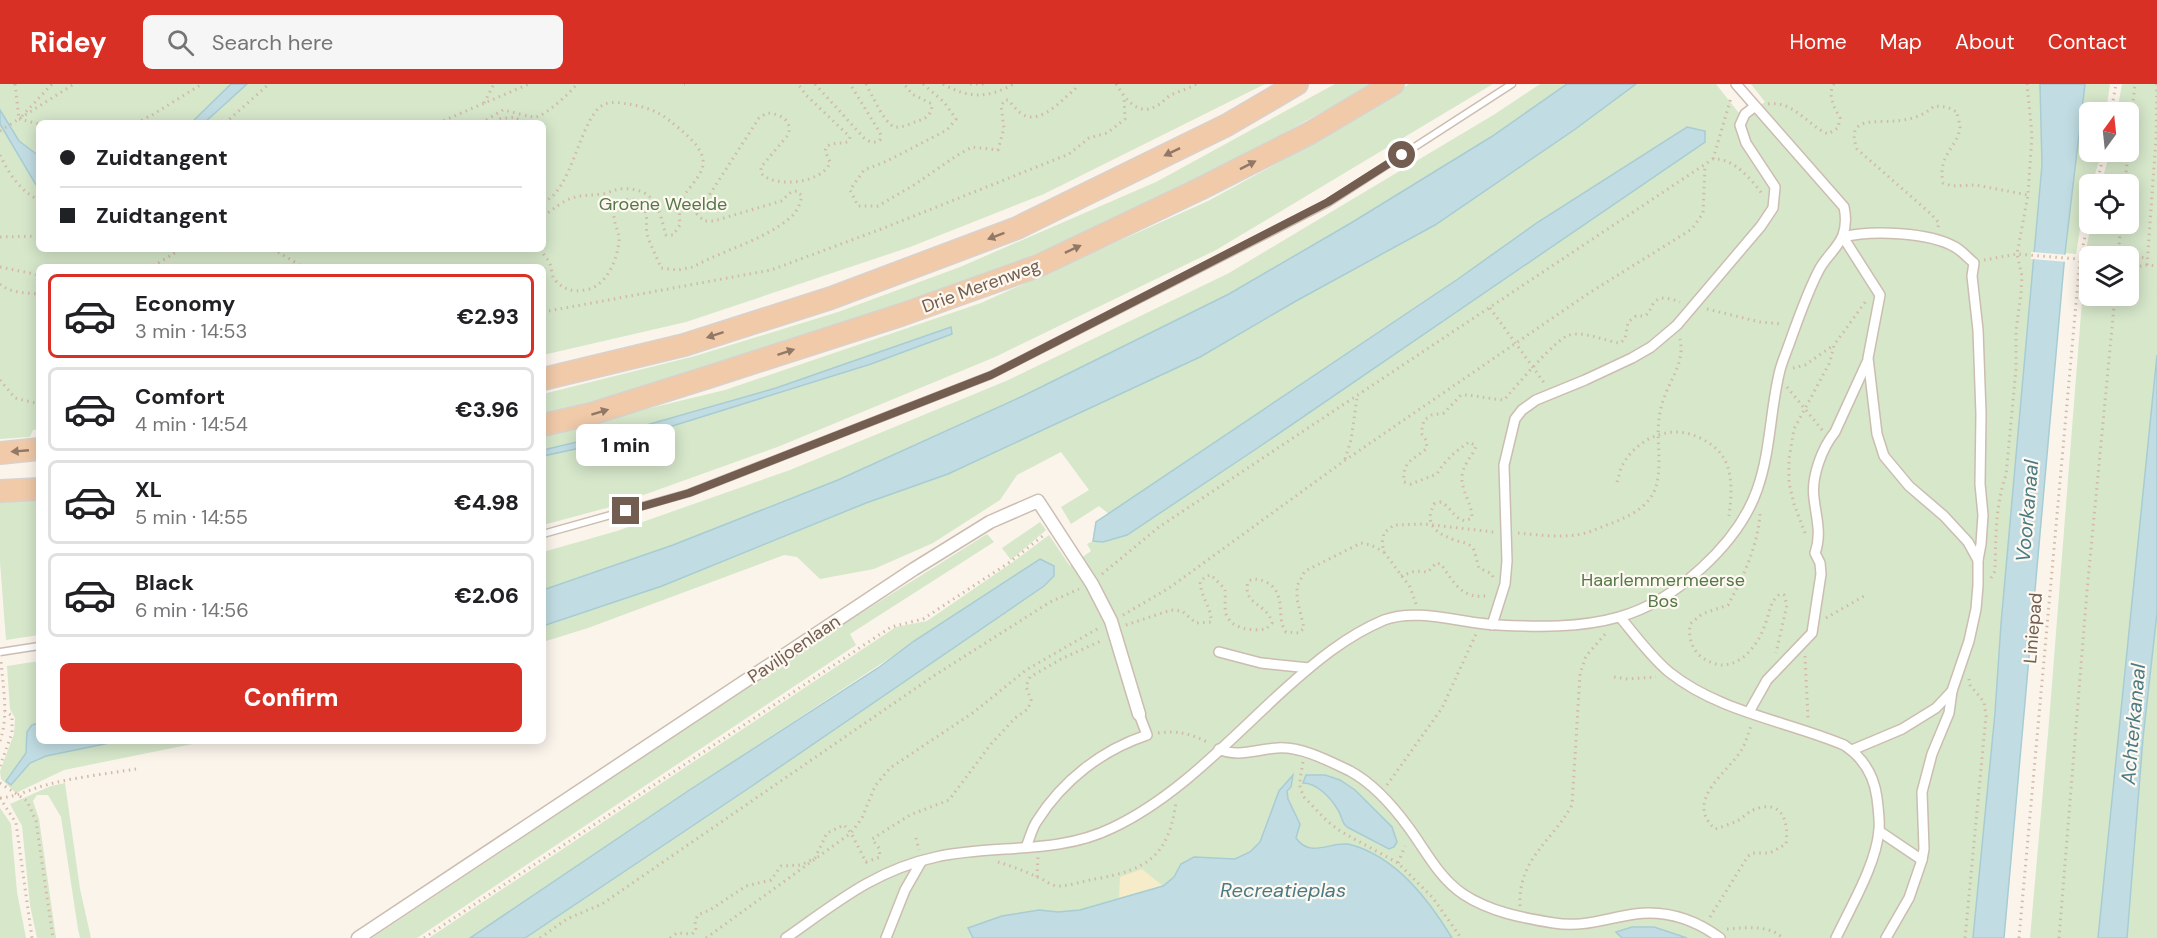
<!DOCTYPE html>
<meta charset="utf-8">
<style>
:root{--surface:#fff;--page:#f6f6f6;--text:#202124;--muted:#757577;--line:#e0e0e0;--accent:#d93025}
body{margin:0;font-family:"DM Sans",sans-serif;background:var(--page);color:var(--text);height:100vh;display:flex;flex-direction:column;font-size:22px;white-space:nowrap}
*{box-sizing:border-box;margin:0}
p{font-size:20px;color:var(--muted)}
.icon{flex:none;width:33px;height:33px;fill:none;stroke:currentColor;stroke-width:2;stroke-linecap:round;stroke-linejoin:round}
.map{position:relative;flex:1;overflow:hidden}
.panel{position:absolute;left:36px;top:180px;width:510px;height:480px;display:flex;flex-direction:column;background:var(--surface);border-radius:9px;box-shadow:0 3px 15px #0003}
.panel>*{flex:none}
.top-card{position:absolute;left:36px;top:36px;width:510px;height:132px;border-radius:9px;box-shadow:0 3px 15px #0003;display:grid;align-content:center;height:132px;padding:0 24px;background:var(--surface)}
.needle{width:39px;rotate:15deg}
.controls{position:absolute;left:2079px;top:18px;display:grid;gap:12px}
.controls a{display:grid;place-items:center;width:60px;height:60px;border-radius:9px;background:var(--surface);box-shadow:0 3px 15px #0003;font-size:30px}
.end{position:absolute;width:27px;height:27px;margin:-14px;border:8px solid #735d50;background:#fff;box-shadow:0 0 0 3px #fff}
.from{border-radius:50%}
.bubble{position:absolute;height:42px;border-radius:9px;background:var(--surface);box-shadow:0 3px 15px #0003;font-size:20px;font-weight:800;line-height:42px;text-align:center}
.top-card b{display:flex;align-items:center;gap:21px;height:57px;font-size:22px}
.top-card b+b{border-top:2px solid var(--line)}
.top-card i{width:15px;height:15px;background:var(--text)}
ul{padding:10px 0 0;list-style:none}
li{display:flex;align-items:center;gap:18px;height:84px;margin:0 12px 9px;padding:0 12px;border:3px solid var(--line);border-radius:9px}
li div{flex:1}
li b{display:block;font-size:22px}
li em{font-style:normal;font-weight:800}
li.on{border-color:var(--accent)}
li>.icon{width:54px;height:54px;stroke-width:1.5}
.primary-button{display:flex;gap:12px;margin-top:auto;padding:12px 24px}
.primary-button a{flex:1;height:69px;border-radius:9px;background:var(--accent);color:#fff;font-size:24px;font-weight:800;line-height:69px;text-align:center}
header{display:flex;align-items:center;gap:36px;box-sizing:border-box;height:84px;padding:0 30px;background:var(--accent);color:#fff}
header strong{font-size:28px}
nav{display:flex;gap:33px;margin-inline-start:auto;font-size:21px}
.search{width:420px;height:54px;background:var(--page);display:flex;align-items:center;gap:15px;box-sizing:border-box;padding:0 21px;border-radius:9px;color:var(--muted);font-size:22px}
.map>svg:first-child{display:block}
</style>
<header>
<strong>Ridey</strong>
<div class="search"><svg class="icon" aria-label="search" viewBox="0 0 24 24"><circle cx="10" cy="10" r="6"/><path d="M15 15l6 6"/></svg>Search here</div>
<nav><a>Home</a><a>Map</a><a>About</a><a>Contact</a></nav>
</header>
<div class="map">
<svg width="2157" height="854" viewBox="0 0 2157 854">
<rect width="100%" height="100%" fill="#fbf4eb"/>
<g fill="#d6e7ca" fill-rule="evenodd">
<path d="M0 0H1265L1044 110 910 163 686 238 543 271V183H39V345L33 346 30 353 0 355ZM39 39H543V165H39Z"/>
<path d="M1335 0H1373L1193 99 954 207 726 285 543 334V310L695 272 838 228 960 183 1156 98Z"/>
<path d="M1409 0H1493L1216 166 995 273 780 362 610 423 543 441V350L725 306 981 219 1208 117 1343 43Z"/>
<path d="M1540 0H1567L1491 53 1351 139 1229 210 1023 312 838 396 673 461 543 506V468L617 447 790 386 1006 297 1229 189 1495 30Z"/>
<path d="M1636 0H1716L1742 33 1765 18 1751 0H2058L1977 854H514L1040 475 688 707 470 854H429L896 543 927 537 1013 478 1049 451 1070 482 1091 467 1087 460 1093 457 1103 458 1127 451 1262 361 1705 58 1686 43 1538 138 1458 195 1109 430 1099 422 1071 440 1061 423 1089 406 1061 368 1017 391 1000 416 933 459 874 485 820 495 797 473 784 471 588 544 543 558V542L662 502 866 419 948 390 1200 273 1296 217 1435 141 1574 46Z"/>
<path d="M2085 0H2110L2106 28H2090V68H2102L2092 100H2090L2089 110 2082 133 2076 170 2065 169Z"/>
<path d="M2122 0H2157V271L2098 854H2030L2049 638 2086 166 2091 140H2128V100H2101L2110 68H2128V28H2117ZM2090 172H2128V212H2090Z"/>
<path d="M39 416V551L6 556 0 478V418Z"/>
<path d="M1040 438 1046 446 1011 476 1002 464Z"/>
<path d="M987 450 994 458 850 550 856 561 417 854H372L823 553Z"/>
<path d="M2157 529V854H2127L2143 654Z"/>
<path d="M39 577V639L32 641 27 648 26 669 7 697 12 701 30 679 46 672 119 657H207L64 686 16 709 1 695 0 687 14 650 15 634 10 625 7 582Z"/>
<path d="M65 699 80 805 91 854H80L78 845 61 733 48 711H37L33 717 39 735 56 854H37L30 821 22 742 10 720 51 702Z"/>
<path d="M0 724 11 740 17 808 26 854H0Z"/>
</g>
<path fill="#f6ecc9" d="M1142 785 1163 802 1119 814 1120 793Z"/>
<g fill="#c1dde3" stroke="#a8ccd3" stroke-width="1.5">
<path d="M231 0H247L204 39H191Z"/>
<path d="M1567 0H1636L1574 46 1435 141 1296 217 1200 273 948 390 866 419 662 502 543 542V506L673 461 838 396 1023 312 1229 210 1351 139 1491 53Z"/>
<path d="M2040 0H2085L2065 169 2004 854H1973L1995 629 2001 540 2042 81Z"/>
<path d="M0 26 19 57 39 72V102L36 101 0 40Z"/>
<path d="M1687 43 1705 47V58L1262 361 1127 451 1103 458 1093 457 1096 438 1458 195 1538 138Z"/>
<path d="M951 243 952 250 871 280 650 349 543 372V366L636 344 776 304Z"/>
<path d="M2157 271V529L2143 654 2127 854H2098Z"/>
<path d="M1040 475 1054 482V492L1044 502 752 702 525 854H470L688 707 878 584 914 557Z"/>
<path d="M39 639V657H119L46 672 30 679 11 701 6 697 26 669 27 648 32 641Z"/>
<path d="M1293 691 1291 703 1287 707 1288 715 1300 740 1296 754C1311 776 1333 755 1352 761 1397 774 1429 816 1452 854H973L968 844 1002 832 1039 826 1058 828 1080 826 1163 802 1174 793 1181 780 1194 773 1235 775 1250 768 1260 758 1279 707Z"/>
<path d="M1306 691H1325L1340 696 1355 706 1392 743 1397 758 1394 763 1389 765 1347 743C1341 738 1342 732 1338 726 1331 714 1317 699 1303 699Z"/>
<path d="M1632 843H1654L1687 854H1622L1616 848Z"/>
</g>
<path fill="#fbf4eb" d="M2031 168 2068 171 2067 178 2031 175Z"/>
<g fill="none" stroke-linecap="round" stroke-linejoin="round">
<defs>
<path id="service" d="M543 450 689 409 991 291 1328 119 1512 0"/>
<g id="pedestrian">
<path d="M1843 153 1880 211 1868 274 1877 350 1884 372 1909 402 1944 432 1968 458 1978 476V501L1976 525 1969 557 1952 607 1949 629 1932 670 1922 708 1924 765 1922 776 1909 814 1886 854"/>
<path d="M1843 153C1871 146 1929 148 1955 163 1962 167 1968 174 1974 179L1972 192 1978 246 1981 330 1980 400 1983 431 1981 460 1978 476"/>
<path d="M1620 533C1635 551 1651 573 1669 588 1719 628 1787 637 1844 661 1864 674 1874 691 1877 714 1878 724 1880 736 1879 746 1876 781 1851 822 1836 854"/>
<path d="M1492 541 1505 500 1507 477 1504 381 1515 335 1522 326 1536 316 1585 296 1632 274 1651 263 1677 241 1761 142 1773 124 1775 103 1746 59 1740 41 1745 30 1754 23"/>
<path d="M1219 568 1261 579 1309 584"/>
<path d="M1749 628 1767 596 1812 549 1821 490 1820 479 1815 469C1822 450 1816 433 1814 414 1811 393 1822 364 1835 348L1867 278"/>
<path d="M1219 665C1238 674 1257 665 1277 664 1301 662 1329 677 1350 687 1374 700 1393 722 1409 744 1426 767 1439 794 1463 810 1490 828 1523 834 1554 839 1583 844 1607 834 1635 830 1667 826 1694 835 1720 854"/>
<path d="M1852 666 1902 645 1936 624 1952 607"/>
<path d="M1879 747 1922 776"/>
<path d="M1026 763C1030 754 1032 744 1037 737 1063 696 1102 666 1147 651L1139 630"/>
<path d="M786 854C836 819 875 786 936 773 994 760 1057 771 1112 744 1178 713 1231 654 1285 605 1315 578 1346 552 1384 536 1418 523 1463 540 1498 541 1537 543 1580 544 1619 533 1674 518 1738 460 1757 406 1771 367 1770 325 1780 286 1783 275 1788 264 1792 252 1800 230 1808 207 1819 186 1825 174 1838 164 1843 151 1846 142 1846 132 1844 123L1736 0"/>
<path d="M886 854 905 806 921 778"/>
</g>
<path id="minor" d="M358 854 914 485 990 438 1038 417 1092 500 1111 537 1139 630"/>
<g id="trunk">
<path d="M543 295 684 261 831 214 1017 144 1227 41 1297 0"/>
<path d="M543 341 591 330 712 292 901 231 1038 182 1200 105 1310 49 1393 0"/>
<path d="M0 369 39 365"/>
<path d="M0 407 39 405"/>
</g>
</defs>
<use href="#service" stroke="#ccbdb1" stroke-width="9"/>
<use href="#pedestrian" stroke="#ccbdb1" stroke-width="12"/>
<use href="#minor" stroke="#ccbdb1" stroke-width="15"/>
<use href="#trunk" stroke="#d8d2ce" stroke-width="24"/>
<g stroke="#d2b9a8" stroke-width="3" stroke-dasharray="1.5 4.5" stroke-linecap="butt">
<path d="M15 0 19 35"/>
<path d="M684 0H685"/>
<path d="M815 0 864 54C870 58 873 60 880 56L881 52 879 47 850 0"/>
<path d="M866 0C871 9 885 41 895 43 903 44 911 39 918 37 927 34 932 30 932 20L912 10 904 0"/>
<path d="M923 0 944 18 956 35 947 46 887 77 864 86 850 106 858 122H878L914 101 956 72 972 63 998 66 1004 44 1001 22 1005 16H1008C1013 21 1019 30 1026 32 1043 38 1063 15 1075 5L1076 0"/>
<path d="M943 0C969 15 988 14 1014 0"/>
<path d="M970 0H985"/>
<path d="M1116 0C1125 14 1138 34 1158 21 1162 19 1165 15 1169 12 1178 7 1187 6 1196 0"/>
<path d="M484 19 494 0"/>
<path d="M1768 20C1793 16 1807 41 1828 50L1838 44 1840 34C1834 23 1827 11 1834 0"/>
<path d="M2111 28 2116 0"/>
<path d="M22 32 52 0"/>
<path d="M19 35 39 40"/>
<path d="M136 39 152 31 202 0"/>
<path d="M225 39 269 0"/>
<path d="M438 39 529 0"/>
<path d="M481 39 503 26C510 27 532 34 536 33 546 31 570 9 577 0"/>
<path d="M495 39 500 35 515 33 524 39"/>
<path d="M0 47 74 0"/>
<path d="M2128 64 2135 0"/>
<path d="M0 71C9 90 20 107 39 116"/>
<path d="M1713 75 1731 14"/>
<path d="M2097 100 2104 68"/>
<path d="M2125 100 2128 68"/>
<path d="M543 118C573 108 580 30 605 20 612 17 621 19 628 20 643 22 658 27 670 37 681 46 700 60 703 75 705 88 692 100 685 110 679 119 679 131 680 141L673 151H666C662 139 660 122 650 113 642 105 626 103 615 106 611 107 606 110 602 110 588 112 575 110 562 119 555 123 550 128 543 132"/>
<path d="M1938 143 1939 139 1931 130 1857 65C1845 32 1875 39 1895 37 1909 36 1924 32 1934 22L1947 23 1957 28C1957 32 1960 39 1960 43 1958 64 1937 70 1943 99L1952 102 1976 101 2028 111"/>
<path d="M0 153 39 152"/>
<path d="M218 165 234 167 248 165"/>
<path d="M273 165 303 183"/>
<path d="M540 165C543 170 548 175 550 180 552 186 551 192 556 197 564 206 573 208 585 206 606 203 617 177 619 157 620 147 611 136 615 126 619 113 636 112 643 123 649 131 645 140 647 150 650 161 657 173 661 184L678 186 693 183C723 166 765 156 791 133 797 128 800 120 802 112L797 107 791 108 781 117 714 137H704L697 130 759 34 767 29C780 30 793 36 788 51L761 83V89C774 105 824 99 830 78L825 67 826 63C834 57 841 61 849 57L850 53 806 11 798 0"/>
<path d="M2118 171 2148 174"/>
<path d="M2118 172 2121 140"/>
<path d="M1984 176 2017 170 2090 176"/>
<path d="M2147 181 2156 55 2157 0"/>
<path d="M0 183 39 191"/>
<path d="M147 183 155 181 181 165"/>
<path d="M2128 184 2147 181 2157 182"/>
<path d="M0 200C10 209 26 209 39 210"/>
<path d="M1490 224 1545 300"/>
<path d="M1707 225 1760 238 1783 240"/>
<path d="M543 228 771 186 884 144 1069 70 1089 54 1107 49 1125 35 1124 12"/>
<path d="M1793 284 1805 281 1834 261"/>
<path d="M0 296 15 314 39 320"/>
<path d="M1787 303 1823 347"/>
<path d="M1345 375 1351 356 1357 314"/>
<path d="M1617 398C1619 392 1620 385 1623 380 1638 354 1670 340 1698 353 1711 359 1722 367 1727 381 1733 397 1731 416 1729 432"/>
<path d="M1760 430C1758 461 1743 494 1728 521L1702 530 1690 540C1689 552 1690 560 1698 570 1704 576 1715 581 1723 581 1745 580 1760 557 1766 538 1770 527 1770 517 1780 510L1784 511 1787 521 1776 569"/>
<path d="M1518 449C1539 451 1561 454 1582 450 1590 448 1597 445 1604 442 1629 433 1655 422 1658 393 1661 370 1655 347 1661 324 1666 300 1686 280 1680 255"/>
<path d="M1805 449 1794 420 1789 399V375L1794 345 1830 278 1834 261 1866 217"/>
<path d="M1102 490 1159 443 1713 75C1734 74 1751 95 1763 111"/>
<path d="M1401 492 1415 487 1428 488 1436 479 1441 480C1454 499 1463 517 1489 511"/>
<path d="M1493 493 1492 490 1479 484C1476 477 1476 466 1471 462 1467 459 1462 458 1457 457 1438 450 1423 442 1434 420L1441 418C1452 424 1452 433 1465 437L1472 434C1472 419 1461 407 1462 392 1463 380 1473 372 1476 362L1469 358C1456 367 1445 376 1437 390L1411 400 1404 398C1402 376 1414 376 1427 364L1426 356 1421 349 1424 336 1432 331 1444 329 1461 311C1476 311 1489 315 1504 316 1515 303 1557 254 1569 251 1586 247 1604 257 1620 259L1625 255 1628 238 1636 232H1645C1650 228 1650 225 1653 220 1660 210 1671 215 1680 218"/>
<path d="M1991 494 1995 487C1996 455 1995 422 2006 391L2016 285V247L2021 209 2022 192 2017 170 2028 111 2032 51 2027 0"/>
<path d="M1416 520 1410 503 1384 468 1382 459 1384 449 1394 441 1424 440 1494 448"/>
<path d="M1123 531 1169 504 1344 377 1589 209 1692 145 1703 129 1705 81"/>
<path d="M1826 534 1864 512"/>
<path d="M1126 541 1171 526 1182 527 1196 539 1211 538C1212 524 1201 514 1200 498L1206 492 1211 491 1225 505C1226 513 1224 524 1226 530 1232 546 1253 547 1266 545L1272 539C1267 518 1242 522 1248 497 1255 494 1259 495 1266 498 1288 509 1275 533 1286 548L1299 549 1304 544 1297 515V502L1305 487 1361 459 1371 461 1384 468"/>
<path d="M1805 572 1808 635"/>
<path d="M1614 593 1628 595 1656 593"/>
<path d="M1158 649C1177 646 1192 650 1209 659"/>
<path d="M0 657C9 631 3 604 1 577"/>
<path d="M1303 678 1300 695V704L1304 713 1327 737 1340 747 1398 779 1433 814 1461 854"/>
<path d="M0 682 12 649V632L5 627"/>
<path d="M0 699 27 717 36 737 53 854"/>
<path d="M1387 701 1442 624 1476 550"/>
<path d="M0 714 16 739 32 854"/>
<path d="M0 714C17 713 30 705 46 701 75 693 106 690 136 685"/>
<path d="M916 754 919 766"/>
<path d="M998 778C1011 782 1025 787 1037 793 1044 795 1051 802 1058 802 1070 802 1083 797 1095 795 1147 786 1169 772 1176 718"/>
<path d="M1398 779 1405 762"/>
<path d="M1037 793 1038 773"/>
<path d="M1520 822C1518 774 1552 758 1572 721L1580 590 1586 572 1607 548"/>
<path d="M1710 833 1748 772 1753 769H1770L1786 760C1789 737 1782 714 1753 726 1748 728 1743 734 1737 737 1730 740 1722 743 1715 745 1683 716 1729 688 1742 665 1746 658 1748 650 1751 642"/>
<path d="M1727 845C1747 844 1767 840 1783 854"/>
<path d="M424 854 891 543 923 535 1010 478 1044 451"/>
<path d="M540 854 567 835 602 820 935 591 1050 518 1079 505"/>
<path d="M670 854 677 849 692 850 696 847 695 837 698 831 710 826 746 802 771 796 781 782 801 781 815 774 827 749 844 741 851 749 866 778 880 773 879 764 872 755 910 731 949 716 991 660 1015 634 1028 625 1031 616 1026 602 1030 593 1061 575 1103 556"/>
<path d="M706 854 851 749 862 734 875 702 890 684 974 628 1026 586 1099 544"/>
<path d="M1965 854 1986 632 1984 618 1970 601 1969 595"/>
<path d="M2019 854 2080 175 2090 131"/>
<path d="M2059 854 2087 507 2115 212"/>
</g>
<use href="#service" stroke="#fff" stroke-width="6"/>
<use href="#pedestrian" stroke="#fff" stroke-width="9"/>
<use href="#minor" stroke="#fff" stroke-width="12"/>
<use href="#trunk" stroke="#f0caa9" stroke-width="21"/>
<defs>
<path id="service-bridge" d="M0 568 39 562"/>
</defs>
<use href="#service-bridge" stroke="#ccbdb1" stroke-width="9" stroke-linecap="butt"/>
<use href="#service-bridge" stroke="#fff" stroke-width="6"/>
</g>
<defs><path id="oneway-solid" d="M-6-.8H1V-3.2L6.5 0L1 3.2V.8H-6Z" transform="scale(1.5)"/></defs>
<g fill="#927866">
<use href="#oneway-solid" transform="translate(1172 68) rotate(154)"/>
<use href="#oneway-solid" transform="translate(1248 81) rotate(-27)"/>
<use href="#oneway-solid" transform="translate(996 152) rotate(159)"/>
<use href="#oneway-solid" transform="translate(1073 165) rotate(-25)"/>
<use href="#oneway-solid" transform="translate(715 251) rotate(162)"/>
<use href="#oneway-solid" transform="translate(786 268) rotate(-18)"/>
<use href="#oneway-solid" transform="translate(600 328) rotate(-17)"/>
<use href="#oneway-solid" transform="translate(20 367) rotate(175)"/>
</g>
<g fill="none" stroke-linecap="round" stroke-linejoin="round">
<path stroke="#735d50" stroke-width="8" d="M626 427 689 409 991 291 1328 118 1402 71"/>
</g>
<g text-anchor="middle" stroke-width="4.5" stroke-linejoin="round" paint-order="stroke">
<g font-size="18" fill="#567849" stroke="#fdf9f1">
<text x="663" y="126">Groene Weelde</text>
<text x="1663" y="502">Haarlemmermeerse<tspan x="1663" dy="21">Bos</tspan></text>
</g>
<g font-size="18" fill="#735d50" stroke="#fdf9f1">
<text transform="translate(981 202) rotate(-20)" y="6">Drie Merenweg</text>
<text transform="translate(2033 544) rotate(-85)" y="6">Liniepad</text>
<text transform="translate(794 565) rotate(-34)" y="6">Paviljoenlaan</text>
</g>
<g font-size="20" font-style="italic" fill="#4c7a84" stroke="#fdf9f1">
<text transform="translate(2027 427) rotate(-85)" y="7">Voorkanaal</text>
<text transform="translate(2133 640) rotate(-85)" y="7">Achterkanaal</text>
<text x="1283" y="813">Recreatieplas</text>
</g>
</g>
</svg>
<div class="controls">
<a><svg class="needle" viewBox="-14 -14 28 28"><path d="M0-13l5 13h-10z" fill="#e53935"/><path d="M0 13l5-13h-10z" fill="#757577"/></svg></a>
<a><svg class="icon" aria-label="locate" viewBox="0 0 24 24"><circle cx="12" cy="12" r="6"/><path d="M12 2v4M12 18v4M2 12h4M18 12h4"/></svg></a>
<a><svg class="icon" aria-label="layers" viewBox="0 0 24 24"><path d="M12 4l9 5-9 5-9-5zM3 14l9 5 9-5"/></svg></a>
</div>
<i class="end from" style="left:1402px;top:71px"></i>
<i class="end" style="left:626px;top:427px"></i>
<div class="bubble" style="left:576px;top:340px;width:99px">1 min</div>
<div class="top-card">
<b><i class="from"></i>Zuidtangent</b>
<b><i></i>Zuidtangent</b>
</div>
<section class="panel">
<ul>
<li class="on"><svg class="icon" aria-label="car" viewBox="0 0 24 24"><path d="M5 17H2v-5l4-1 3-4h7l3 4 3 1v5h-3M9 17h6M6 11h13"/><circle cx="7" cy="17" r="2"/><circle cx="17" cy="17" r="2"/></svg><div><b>Economy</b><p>3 min · 14:53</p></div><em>€2.93</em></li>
<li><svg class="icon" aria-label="car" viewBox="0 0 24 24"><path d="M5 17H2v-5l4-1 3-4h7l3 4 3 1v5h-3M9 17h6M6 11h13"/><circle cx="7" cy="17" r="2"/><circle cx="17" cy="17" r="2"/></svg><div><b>Comfort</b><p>4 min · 14:54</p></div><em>€3.96</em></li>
<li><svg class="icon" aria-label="car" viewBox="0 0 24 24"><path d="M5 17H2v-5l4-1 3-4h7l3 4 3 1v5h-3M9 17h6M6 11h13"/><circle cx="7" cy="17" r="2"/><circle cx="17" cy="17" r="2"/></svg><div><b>XL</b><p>5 min · 14:55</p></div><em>€4.98</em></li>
<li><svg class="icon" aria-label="car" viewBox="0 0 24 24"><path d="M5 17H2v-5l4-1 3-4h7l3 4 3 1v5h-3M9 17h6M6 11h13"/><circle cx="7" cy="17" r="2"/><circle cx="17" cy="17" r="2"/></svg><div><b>Black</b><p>6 min · 14:56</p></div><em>€2.06</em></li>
</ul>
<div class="primary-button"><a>Confirm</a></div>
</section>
</div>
